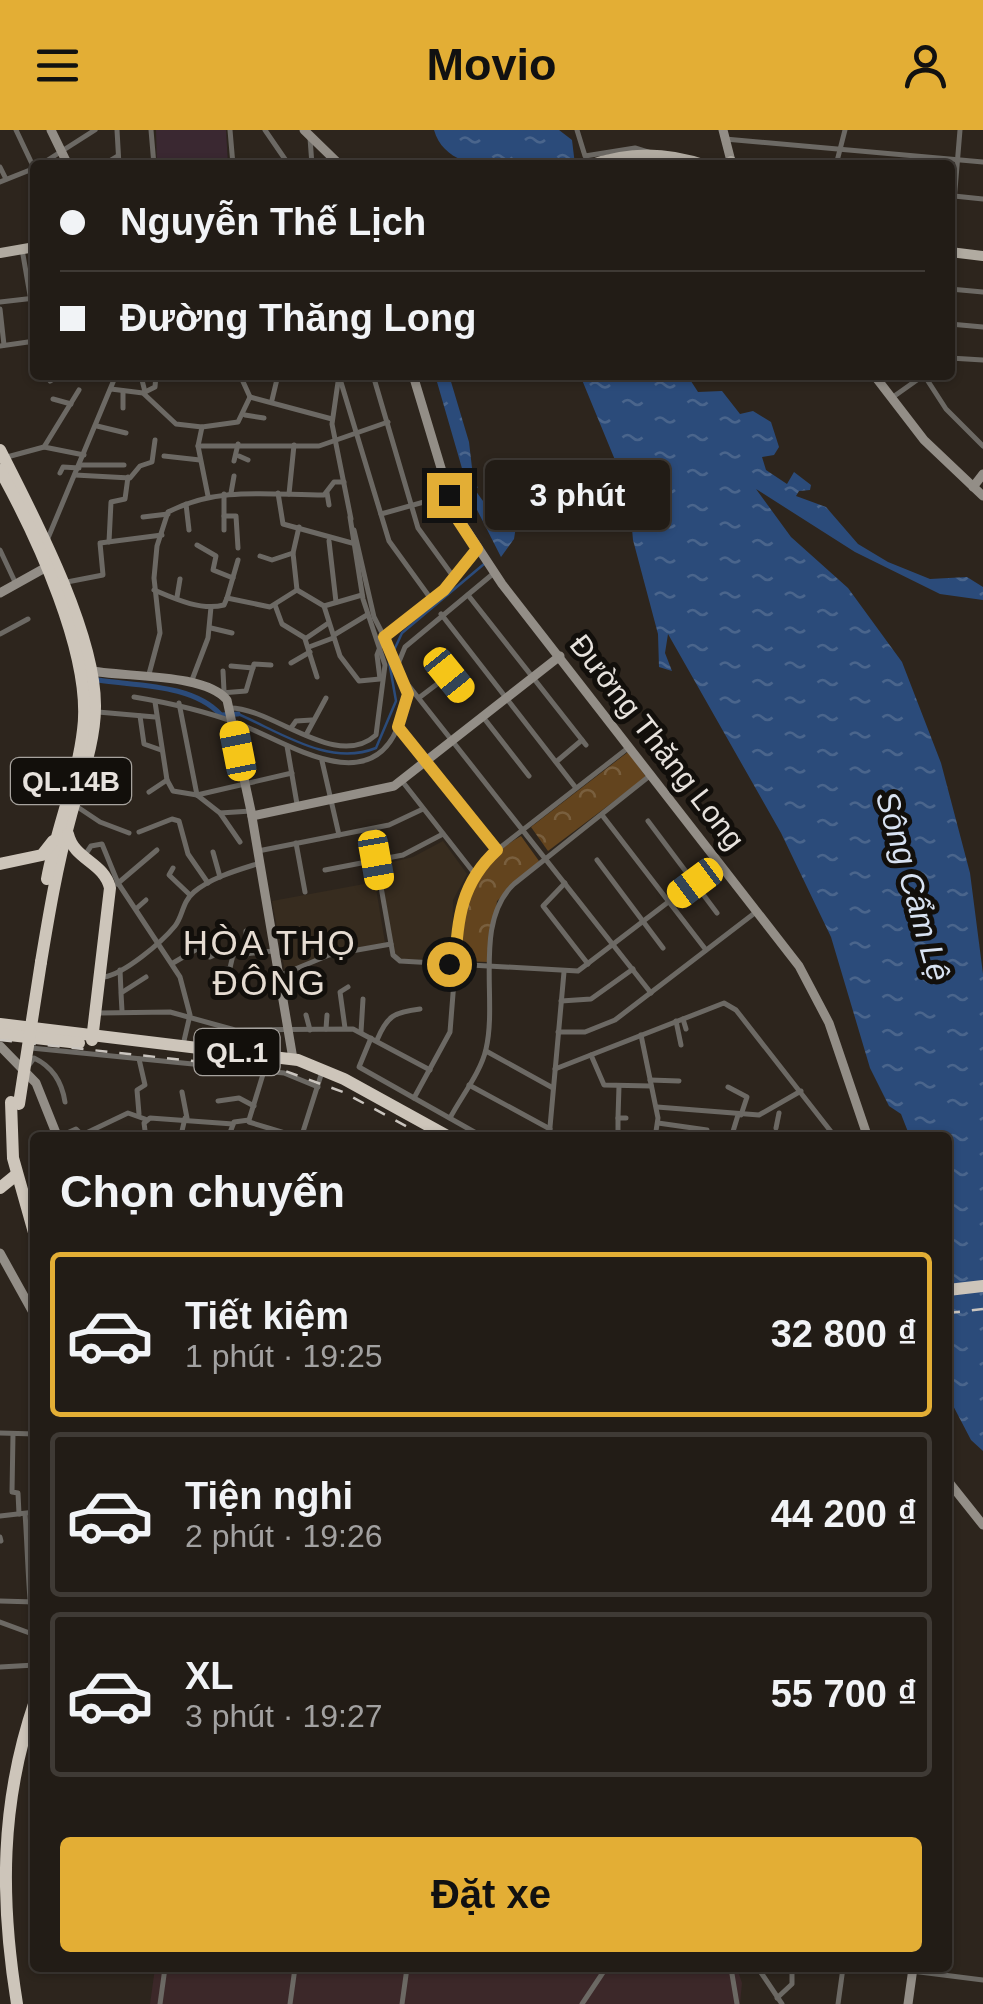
<!DOCTYPE html>
<html lang="vi">
<meta charset="utf-8">
<style>
:root{--surface:#221c16;--page:#2a251f;--text:#f1f3f6;--muted:#a2a1a1;--line:#3f3a35;--accent:#e3ae35}
body{margin:0;font-family:Arial,sans-serif;background:var(--page);color:var(--text);height:100vh;display:flex;flex-direction:column;font-size:38px;white-space:nowrap}
*{box-sizing:border-box;margin:0}
p{font-size:32px;color:var(--muted)}
.icon{flex:none;width:55px;height:55px;fill:none;stroke:currentColor;stroke-width:2;stroke-linecap:round;stroke-linejoin:round}
.map{position:relative;flex:1;overflow:hidden}
.panel{position:absolute;left:30px;top:1002px;width:922px;height:840px;display:flex;flex-direction:column;background:var(--surface);border-radius:10px;box-shadow:0 2px 8px #0004,0 0 0 2px var(--line)}
.panel>*{flex:none}
.banner{position:absolute;left:30px;top:30px;width:925px;height:220px;border-radius:10px;box-shadow:0 2px 8px #0004,0 0 0 2px var(--line);display:grid;align-content:center;height:220px;padding:0 30px;background:var(--surface)}
.end{position:absolute;width:45px;height:45px;margin:-22px;border:12px solid #e3ae35;background:#111;box-shadow:0 0 0 5px #111}
.from{border-radius:50%}
.bubble{position:absolute;height:70px;border-radius:10px;background:var(--surface);box-shadow:0 2px 8px #0004,0 0 0 2px var(--line);font-size:32px;font-weight:600;line-height:70px;text-align:center}
.car{position:absolute;width:30px;height:60px;margin:-30px -15px;border-radius:12px;box-shadow:0 0 8px 2px #0007;background:linear-gradient(#f5c518 24%,#345 0 40%,#f5c518 0 76%,#345 0 86%,#f5c518 0)}
.banner b{display:flex;align-items:center;gap:35px;height:95px;font-size:38px}
.banner b+b{border-top:2px solid var(--line)}
.banner i{width:25px;height:25px;background:var(--text)}
ul{padding:0;list-style:none}
li{display:flex;align-items:center;gap:30px;height:165px;margin:0 20px 15px;padding:0 10px;border:5px solid var(--line);border-radius:10px}
li div{flex:1}
li b{display:block;font-size:38px}
li em{font-style:normal;font-weight:600}
li.selected{border-color:var(--accent)}
li>.icon{width:90px;height:90px;stroke-width:1.5}
h2{padding:0 30px;font-size:45px;line-height:120px}
.action{display:flex;gap:20px;margin-top:auto;padding:20px 30px}
.action a{flex:1;height:115px;border-radius:10px;background:var(--accent);color:#111;font-size:40px;font-weight:600;line-height:115px;text-align:center}
header{display:flex;justify-content:space-between;align-items:center;height:130px;padding:0 30px;background:var(--accent);color:#111;font-size:45px;font-weight:600}
.map>svg:first-child{display:block}
</style>
<header><svg class="icon" aria-label="menu" viewBox="0 0 24 24"><path d="M4 6h16M4 12h16M4 18h16"/></svg>Movio<svg class="icon" aria-label="person" viewBox="0 0 24 24"><circle cx="12" cy="8" r="4"/><path d="M4 21q1-7 8-7t8 7"/></svg></header>
<div class="map">
<svg width="983" height="1874" viewBox="0 0 983 1874">
<defs>
<pattern id="forest-crowns" width="20" height="18" patternUnits="userSpaceOnUse" patternTransform="scale(2.5)"><rect width="20" height="18" fill="#63441e"/><path d="M2 6a3 3 0 1 1 6 0M12 15a3 3 0 1 1 6 0" fill="none" stroke="#795f3e"/></pattern>
<pattern id="water-ripples" width="26" height="14" patternUnits="userSpaceOnUse" patternTransform="scale(2.5)"><rect width="26" height="14" fill="#2b4b7a"/><path d="M2 4q2-2 4 0t4 0M15 11q2-2 4 0t4 0" fill="none" stroke="#4a658c"/></pattern>
</defs>
<rect width="100%" height="100%" fill="#2d251d"/>
<path fill="#3a2831" d="M156 0H226L228 35H157Z"/>
<path fill="#3c2829" d="M155 1838H737L742 1853 740 1874H150Z"/>
<g fill="#372c1f">
<path d="M443 711 467 744 453 770 452 831 399 829 394 821 380 735 413 727Z"/>
<path d="M375 752 385 813 334 822 285 841 272 771Z"/>
</g>
<g fill="url(#forest-crowns)">
<path d="M628 622 646 647 548 721 531 697Z"/>
<path d="M521 706 539 731 497 771 488 832 459 831C452 780 476 731 521 706Z"/>
</g>
<g fill="url(#water-ripples)">
<path d="M434 0H559L572 10 575 35C532 35 449 52 434 0Z"/>
<path d="M435 245H449L469 312 474 355 478 357 475 360 491 382H505L517 390 514 409 501 427 470 366Z"/>
<path d="M580 245H687L698 262 722 261 740 284 753 281 771 292 779 317 774 325 762 327 766 340 787 354 794 342 811 355 810 360 799 361 796 366 826 377 858 414 888 432 930 449 967 447 983 457V470L940 464 855 422 756 359 791 407 848 458 902 532 941 633 970 743 983 844V1321L971 1310 948 1266V1008L910 1007 901 984 889 976 870 938 831 807 781 703 668 504 665 523 672 541 659 537 658 504 633 410 629 364Z"/>
</g>
<g fill="none" stroke-linecap="round" stroke-linejoin="round">
<path stroke="#2b4b7a" stroke-width="2.5" d="M238 584C280 602 329 637 376 618L396 571 389 531 402 503 484 434"/>
<path stroke="#2b4b7a" stroke-width="5" d="M98 550C137 556 193 554 221 585L238 584"/>
<g stroke="#6c6964" stroke-width="5">
<path d="M16 0 34 38"/>
<path d="M117 0 119 35"/>
<path d="M151 0 154 35"/>
<path d="M230 0 233 35"/>
<path d="M265 0 289 35"/>
<path d="M577 0 585 26 635 18 651 23"/>
<path d="M310 8 312 35"/>
<path d="M725 9 983 32"/>
<path d="M40 35 95 0"/>
<path d="M103 35 118 26"/>
<path d="M836 35 845 0"/>
<path d="M0 37 6 49"/>
<path d="M0 52 35 38"/>
<path d="M954 66 983 69"/>
<path d="M22 119 35 194"/>
<path d="M950 120 960 0"/>
<path d="M950 159 983 162"/>
<path d="M0 172 35 168"/>
<path d="M0 179 4 215"/>
<path d="M950 194 983 197"/>
<path d="M0 216 35 211"/>
<path d="M950 228 983 230"/>
<path d="M240 245 250 267"/>
<path d="M339 245 332 294 351 389"/>
<path d="M373 245 418 398 455 449"/>
<path d="M924 245 946 279 983 316"/>
<path d="M311 249 317 245"/>
<path d="M340 249 389 411 431 469"/>
<path d="M142 250 145 262"/>
<path d="M50 251 60 245"/>
<path d="M111 259 143 263 176 294 202 297 238 292 250 267"/>
<path d="M123 261V278"/>
<path d="M143 263 155 257 156 245"/>
<path d="M250 267 332 289"/>
<path d="M893 267 924 245"/>
<path d="M53 269 71 274"/>
<path d="M272 270 278 245"/>
<path d="M245 285 264 288"/>
<path d="M97 296 126 303"/>
<path d="M202 297 198 316 208 366"/>
<path d="M198 316H319L388 292"/>
<path d="M44 317 84 325"/>
<path d="M164 326 200 330"/>
<path d="M239 326 248 330"/>
<path d="M7 327 44 317 79 260"/>
<path d="M234 331 238 314"/>
<path d="M80 335H124"/>
<path d="M60 343 63 337 79 338"/>
<path d="M75 345 130 348 140 336 152 332 155 310"/>
<path d="M231 363 234 346"/>
<path d="M278 363 283 394 352 413"/>
<path d="M327 363 329 375"/>
<path d="M224 364V400"/>
<path d="M289 364 294 315"/>
<path d="M186 374 189 400"/>
<path d="M381 384 449 365"/>
<path d="M224 386H236L238 418"/>
<path d="M143 387 168 384"/>
<path d="M354 400 374 487 398 534"/>
<path d="M48 408 116 245"/>
<path d="M329 411 336 472"/>
<path d="M109 412 111 372 125 369 128 347"/>
<path d="M197 415 216 426 213 440 233 448"/>
<path d="M0 420 16 454"/>
<path d="M293 423 299 397"/>
<path d="M260 426 272 430 293 423 297 460"/>
<path d="M67 452 103 445 100 413 162 405"/>
<path d="M154 460C175 469 201 481 224 475L227 468"/>
<path d="M468 465 586 615"/>
<path d="M177 467 180 449"/>
<path d="M227 468 270 477 297 460 324 476 340 526 359 551 380 549 377 525 384 507 444 460 477 419"/>
<path d="M227 468 238 430"/>
<path d="M275 475 282 494 305 508"/>
<path d="M324 476 362 465"/>
<path d="M441 484 576 658"/>
<path d="M211 498 232 503"/>
<path d="M0 504 28 489"/>
<path d="M334 505 367 485"/>
<path d="M309 517 333 508"/>
<path d="M433 526 466 565"/>
<path d="M291 533 310 522"/>
<path d="M231 536 253 538"/>
<path d="M223 541 224 561"/>
<path d="M149 544 160 503 154 448 157 416 168 382C219 356 270 365 324 365L334 352H344"/>
<path d="M317 547 305 509 327 494"/>
<path d="M192 550 208 508 211 477"/>
<path d="M405 551 651 863"/>
<path d="M221 563 246 561 254 534 271 535"/>
<path d="M134 567C170 573 202 580 237 593 285 611 367 669 397 599 409 574 407 559 398 534L405 517 494 443"/>
<path d="M420 567 449 545"/>
<path d="M155 572 167 650 173 661 197 665 292 643"/>
<path d="M179 573 197 665"/>
<path d="M230 578C274 578 336 641 376 605L385 535 363 469 350 387"/>
<path d="M98 582 155 587"/>
<path d="M140 586 144 614 161 620"/>
<path d="M483 587 529 646"/>
<path d="M291 598 296 591 312 590"/>
<path d="M397 600 478 698 398 597"/>
<path d="M306 605 326 568"/>
<path d="M287 616 297 674"/>
<path d="M322 631 339 705"/>
<path d="M556 632 582 610"/>
<path d="M402 651 474 743"/>
<path d="M149 662 167 650"/>
<path d="M197 665 220 683 240 712"/>
<path d="M76 676 100 692 129 703"/>
<path d="M220 683 251 681"/>
<path d="M602 685 706 820"/>
<path d="M648 691 717 783"/>
<path d="M478 696 497 720"/>
<path d="M371 700 393 825 400 831 578 841 718 734"/>
<path d="M139 702 172 689 179 691 188 724 208 753"/>
<path d="M296 713 305 762"/>
<path d="M258 721 389 695 423 679"/>
<path d="M213 722 220 747"/>
<path d="M85 725 91 716 102 714 118 753 180 847 190 885 183 915"/>
<path d="M597 730 663 818"/>
<path d="M173 738 169 745 190 765"/>
<path d="M325 740 403 725 443 704"/>
<path d="M565 753 543 776 588 834"/>
<path d="M117 754 157 720"/>
<path d="M137 778 146 770"/>
<path d="M206 821 210 827 228 819 232 826"/>
<path d="M246 826V801"/>
<path d="M173 833 197 819"/>
<path d="M120 840 121 862"/>
<path d="M220 840 230 838 233 825 273 821"/>
<path d="M281 845 329 825 391 814"/>
<path d="M104 847C124 844 161 813 175 796 183 786 182 772 194 762 212 747 238 740 260 733"/>
<path d="M561 871 591 869 633 839"/>
<path d="M122 881 121 863 146 847"/>
<path d="M100 883 170 882 235 900 353 899 430 940"/>
<path d="M306 885 310 900"/>
<path d="M683 889 686 899"/>
<path d="M676 891 681 915"/>
<path d="M345 898 340 862 348 857"/>
<path d="M326 899 327 885"/>
<path d="M361 902 363 869"/>
<path d="M558 902H585L615 890 756 782"/>
<path d="M641 905 658 988 655 1008"/>
<path d="M371 908 359 937 485 1008"/>
<path d="M377 910C387 886 394 882 420 879"/>
<path d="M31 918 284 943 318 957"/>
<path d="M486 921 553 958"/>
<path d="M591 925 604 955 651 956"/>
<path d="M139 929 145 955 137 960 139 984"/>
<path d="M29 935 34 928C53 937 62 952 65 972"/>
<path d="M555 939 724 873 736 880 836 1008"/>
<path d="M650 950 679 951"/>
<path d="M469 955 550 999"/>
<path d="M728 957 747 967 741 985"/>
<path d="M182 962 187 988"/>
<path d="M414 968 450 902 460 775 474 743 497 720 628 618"/>
<path d="M218 971 239 968 254 976"/>
<path d="M657 977 759 985 801 961"/>
<path d="M450 988C461 967 481 942 486 919 498 869 473 792 514 754L652 644"/>
<path d="M618 988 619 956"/>
<path d="M249 992 298 1007"/>
<path d="M658 993 707 1000"/>
<path d="M776 998 779 983"/>
<path d="M182 1001 185 988"/>
<path d="M549 1003 581 1008"/>
<path d="M618 1006V988H626"/>
<path d="M58 1007 76 999 82 1005 128 983 145 989"/>
<path d="M146 1008 144 993 150 988 233 994"/>
<path d="M228 1008 234 992 249 990 264 941"/>
<path d="M301 1008 321 945"/>
<path d="M549 1008 564 842"/>
<path d="M583 1008 655 1006"/>
<path d="M731 1008 738 985"/>
<path d="M0 1303 35 1304"/>
<path d="M13 1304 12 1362 18 1363 19 1384"/>
<path d="M25 1384C27 1403 29 1493 35 1501"/>
<path d="M0 1386 35 1382"/>
<path d="M0 1407 1 1411"/>
<path d="M0 1471 35 1472"/>
<path d="M0 1492 35 1505"/>
<path d="M0 1537 35 1535"/>
<path d="M731 1838 737 1874"/>
<path d="M758 1838 782 1874"/>
<path d="M888 1838 983 1850"/>
<path d="M777 1868 792 1854V1838"/>
<path d="M160 1874 165 1838"/>
<path d="M290 1874 295 1838"/>
<path d="M402 1874 407 1838"/>
<path d="M582 1874 606 1838"/>
<path d="M838 1874 843 1838"/>
</g>
<g stroke="#938e87" stroke-width="9">
<path d="M51 0 68 35"/>
<path d="M304 0 340 35"/>
<path d="M723 0 732 35"/>
<path d="M413 245 454 381 502 454 799 836 829 893 868 1008"/>
<path d="M874 245 924 310 983 366"/>
<path d="M973 357 983 344"/>
<path d="M0 463 52 434"/>
<path d="M87 540C122 548 204 542 227 570L251 681 293 929"/>
<path d="M252 686 394 656 560 526"/>
<path d="M0 916 36 953 58 1008"/>
<path d="M0 1123 35 1186"/>
<path d="M948 1351 983 1395"/>
<path d="M908 1874 913 1838"/>
</g>
<g stroke="#b1aba1" stroke-width="10">
<path d="M589 35C629 21 665 21 706 35"/>
<path d="M729 35 731 31"/>
<path d="M950 122 983 126"/>
<path d="M0 123 35 117"/>
</g>
<g stroke="#cdc5ba" stroke-width="12">
<path d="M0 320C33 385 96 504 95 577 95 615 79 653 70 689 57 736 49 784 41 832"/>
<path d="M0 340C36 405 93 526 83 600 77 651 56 699 47 749"/>
<path d="M68 704C74 730 104 732 110 758L92 910"/>
<path d="M0 734 42 725 53 711"/>
<path d="M0 894 298 930 344 949 451 1008"/>
<path d="M0 904 79 913"/>
<path d="M11 972 13 1028 35 1106"/>
<path d="M0 1058 16 1045"/>
<path d="M948 1160 983 1156"/>
<path d="M17 1874C0 1769 0 1673 35 1571"/>
</g>
<g stroke="#cac5bf" stroke-width="2.5" stroke-dasharray="12 12" stroke-linecap="butt">
<path d="M0 910 285 941 343 962 428 1008"/>
<path d="M948 1183 983 1179"/>
</g>
<path stroke="#cdc5ba" stroke-width="12" d="M19 974 41 832"/>
</g>
<g fill="none" stroke-linecap="round" stroke-linejoin="round">
<path stroke="#e3ae35" stroke-width="12" d="M449 834H455C458 787 461 753 497 720L398 597 408 564 384 507 444 460 477 419 458 390 449 365"/>
</g>
<g text-anchor="middle" stroke-width="10" stroke-linejoin="round" paint-order="stroke">
<g fill="#120f0b" stroke="#a7a39e" stroke-width="2.5">
<rect x="11" y="628" width="120" height="46" rx="8"/>
<rect x="194.5" y="899" width="85" height="46" rx="8"/>
</g>
<g font-size="28" font-weight="bold" fill="#e7e2dd">
<text x="71" y="661">QL.14B</text>
<text x="237" y="932">QL.1</text>
</g>
<g font-size="30" fill="#e7e2dd" stroke="#120f0b">
<text transform="translate(657 612) rotate(52)" y="10">Đường Thăng Long</text>
</g>
<g font-size="32" font-style="italic" fill="#d8e2f1" stroke="#120f0b">
<text transform="translate(913 756) rotate(74)" y="11">Sông Cẩm Lệ</text>
</g>
<g font-size="35" letter-spacing="2.5" fill="#e6dcd2" stroke="#120f0b">
<text x="270" y="825">HÒA THỌ<tspan x="270" dy="40">ĐÔNG</tspan></text>
</g>
</g>
</svg>
<i class="end from" style="left:449px;top:834px"></i>
<i class="end" style="left:449px;top:365px"></i>
<div class="bubble" style="left:485px;top:330px;width:185px">3 phút</div>
<i class="car" style="left:449px;top:545px;rotate:141deg"></i>
<i class="car" style="left:238px;top:621px;rotate:349deg"></i>
<i class="car" style="left:376px;top:730px;rotate:170deg"></i>
<i class="car" style="left:695px;top:753px;rotate:233deg"></i>
<div class="banner">
<b><i class="from"></i>Nguyễn Thế Lịch</b>
<b><i></i>Đường Thăng Long</b>
</div>
<section class="panel">
<h2>Chọn chuyến</h2>
<ul>
<li class="selected"><svg class="icon" aria-label="car" viewBox="0 0 24 24"><path d="M5 17H2v-5l4-1 3-4h7l3 4 3 1v5h-3M9 17h6M6 11h13"/><circle cx="7" cy="17" r="2"/><circle cx="17" cy="17" r="2"/></svg><div><b>Tiết kiệm</b><p>1 phút · 19:25</p></div><em>32 800 ₫</em></li>
<li><svg class="icon" aria-label="car" viewBox="0 0 24 24"><path d="M5 17H2v-5l4-1 3-4h7l3 4 3 1v5h-3M9 17h6M6 11h13"/><circle cx="7" cy="17" r="2"/><circle cx="17" cy="17" r="2"/></svg><div><b>Tiện nghi</b><p>2 phút · 19:26</p></div><em>44 200 ₫</em></li>
<li><svg class="icon" aria-label="car" viewBox="0 0 24 24"><path d="M5 17H2v-5l4-1 3-4h7l3 4 3 1v5h-3M9 17h6M6 11h13"/><circle cx="7" cy="17" r="2"/><circle cx="17" cy="17" r="2"/></svg><div><b>XL</b><p>3 phút · 19:27</p></div><em>55 700 ₫</em></li>
</ul>
<div class="action"><a>Đặt xe</a></div>
</section>
</div>
